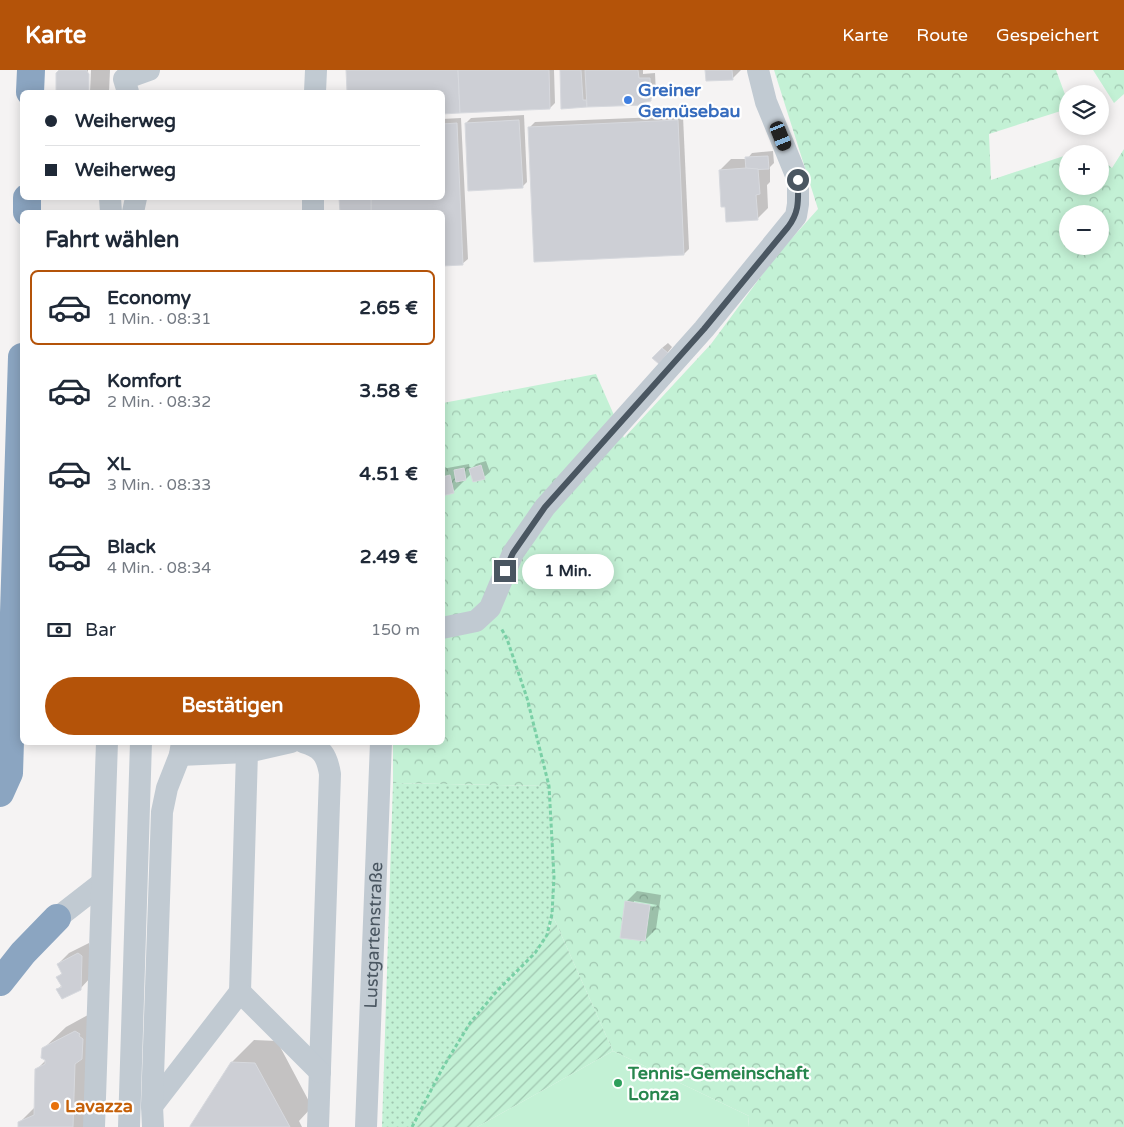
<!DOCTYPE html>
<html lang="de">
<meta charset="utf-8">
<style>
:root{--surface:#fff;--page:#f6f6f7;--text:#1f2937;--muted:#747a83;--line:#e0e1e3;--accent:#b45309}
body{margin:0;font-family:"Varela Round",sans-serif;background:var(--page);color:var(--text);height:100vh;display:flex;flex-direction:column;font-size:19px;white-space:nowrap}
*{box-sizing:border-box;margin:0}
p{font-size:16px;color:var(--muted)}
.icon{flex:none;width:28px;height:28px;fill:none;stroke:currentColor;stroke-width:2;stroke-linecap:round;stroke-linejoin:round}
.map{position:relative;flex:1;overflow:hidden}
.sheet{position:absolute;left:20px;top:140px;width:425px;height:535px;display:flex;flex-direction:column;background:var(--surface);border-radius:8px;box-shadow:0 2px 12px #0003}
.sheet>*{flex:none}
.top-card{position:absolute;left:20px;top:20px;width:425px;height:110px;border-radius:8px;box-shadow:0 2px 12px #0003;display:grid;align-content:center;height:110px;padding:0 25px;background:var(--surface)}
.fabs{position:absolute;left:1059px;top:15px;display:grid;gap:10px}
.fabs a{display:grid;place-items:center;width:50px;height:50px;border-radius:50%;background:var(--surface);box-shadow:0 2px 12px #0003;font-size:25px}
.end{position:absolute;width:22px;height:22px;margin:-11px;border:6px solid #4a5661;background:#fff;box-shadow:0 0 0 2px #fff}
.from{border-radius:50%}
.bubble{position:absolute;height:35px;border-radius:18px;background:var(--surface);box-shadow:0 2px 12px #0003;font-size:16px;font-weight:700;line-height:35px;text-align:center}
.car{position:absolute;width:15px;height:30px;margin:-15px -8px;border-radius:6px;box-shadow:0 0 4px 1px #0007;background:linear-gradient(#222 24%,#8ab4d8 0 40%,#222 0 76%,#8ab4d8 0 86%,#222 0)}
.top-card b{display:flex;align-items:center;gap:18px;height:48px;font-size:19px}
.top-card b+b{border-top:1px solid var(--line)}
.top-card i{width:12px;height:12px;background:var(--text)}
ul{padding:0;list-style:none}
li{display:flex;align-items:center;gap:15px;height:75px;margin:0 10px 8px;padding:0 15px;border:2px solid transparent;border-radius:8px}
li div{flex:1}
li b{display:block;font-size:19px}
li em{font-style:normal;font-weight:700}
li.on{border-color:var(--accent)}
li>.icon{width:45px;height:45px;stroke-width:1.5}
h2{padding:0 25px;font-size:22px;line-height:60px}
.pay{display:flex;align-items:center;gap:12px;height:55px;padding:0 25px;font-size:19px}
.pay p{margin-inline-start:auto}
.button{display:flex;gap:10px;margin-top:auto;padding:10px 25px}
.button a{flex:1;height:58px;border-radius:30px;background:var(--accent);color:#fff;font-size:20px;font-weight:700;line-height:58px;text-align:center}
header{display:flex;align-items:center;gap:30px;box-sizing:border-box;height:70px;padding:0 25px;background:var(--accent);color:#fff}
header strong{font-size:24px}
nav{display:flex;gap:28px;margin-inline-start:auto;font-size:18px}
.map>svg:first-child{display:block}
</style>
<header>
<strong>Karte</strong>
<nav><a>Karte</a><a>Route</a><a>Gespeichert</a></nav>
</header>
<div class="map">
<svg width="1124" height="1057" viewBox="0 0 1124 1057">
<defs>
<pattern id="grass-dots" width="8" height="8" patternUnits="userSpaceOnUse" patternTransform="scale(1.25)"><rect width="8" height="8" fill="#c3f1d5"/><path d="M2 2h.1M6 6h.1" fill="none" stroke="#a0c6b0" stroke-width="1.8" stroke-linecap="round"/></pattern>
<pattern id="forest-crowns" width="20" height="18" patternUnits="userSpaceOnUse" patternTransform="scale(1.25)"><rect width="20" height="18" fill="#c3f1d5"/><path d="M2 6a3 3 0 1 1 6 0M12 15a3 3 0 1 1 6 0" fill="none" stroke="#a0c6b0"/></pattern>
<pattern id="garden-furrows" width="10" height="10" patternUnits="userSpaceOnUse" patternTransform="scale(1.25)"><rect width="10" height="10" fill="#c3f1d5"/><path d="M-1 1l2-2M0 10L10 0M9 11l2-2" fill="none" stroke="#a0c6b0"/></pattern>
</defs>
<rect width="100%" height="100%" fill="#f5f3f3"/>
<path fill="url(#grass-dots)" d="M393 713 549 716 554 807 552 844 547 865 535 883 498 921 470 953 442 999 412 1057H382Z"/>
<g fill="url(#forest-crowns)" fill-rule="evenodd">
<path d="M774 0H1056L1067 30V39L989 64 991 110 1067 85 1068 116H1100V88L1112 98 1124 79V1057H748L749 1046 613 981 552 844 554 807 549 716 393 713V673L442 672 443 333 596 304 624 368 711 274 776 186 818 139ZM1068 144H1100V176H1068Z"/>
<path d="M1093 0H1124V24L1114 33Z"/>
</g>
<path fill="url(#garden-furrows)" d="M552 844 613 981 477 1057H412C430 1022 447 985 470 953 492 922 528 898 546 866 550 860 551 851 552 844Z"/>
<path fill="#c3f1d5" d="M613 981 749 1046 748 1057H477Z"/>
<g fill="#0003" fill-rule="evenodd">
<path d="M60 0H88L87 22H57L58 4Z"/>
<path d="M91 0H110L109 22H90Z"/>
<path d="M347 0H554L555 33 550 38 442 22H348Z"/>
<path d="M561 0H643V4L655 3 656 25 644 34 563 37Z"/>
<path d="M706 0H741L732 9Z"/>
<path d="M524 45 527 112 522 117 466 53 471 48Z"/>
<path d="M683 46 689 179 684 184 530 57 535 52Z"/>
<path d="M461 48 468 189 462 194 442 142H341L340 128H442V49Z"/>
<path d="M773 81 774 93 770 97V112L767 115 768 138 757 149 720 100 731 89H747L752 83Z"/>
<path d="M668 273 672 277 664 287 662 278Z"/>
<path d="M486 391 490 402 484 407 472 403 453 422 442 424V399L469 394 470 400 476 394Z"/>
<path d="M637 821 661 825 656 859 645 870 626 832ZM634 831 657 835 656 837 634 834Z"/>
<path d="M89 873 91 907 80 919H58L62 915 58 907 63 902 58 894 69 883Z"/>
<path d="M97 940 93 1057H19V1053L35 1037 36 1000 47 989 43 979 66 957Z"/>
<path d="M254 970 277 971 312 1037 299 1051 302 1057H192L232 992Z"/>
</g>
<g fill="#cdcfd5" stroke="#d7d9de">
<path d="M59 0H86L89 4V22H56V3Z"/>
<path d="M346 0H458L460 43 442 44V22H347Z"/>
<path d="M458 0H549L550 39 460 43Z"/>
<path d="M560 0H581L583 30H586L587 37 561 39Z"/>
<path d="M585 0H638L639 8H650L651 31 645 32V35L587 37Z"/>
<path d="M705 0H732L733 10 706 11Z"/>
<path d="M519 50 523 118 468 121 465 53Z"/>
<path d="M678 50 684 185 534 192 528 57Z"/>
<path d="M457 53 463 195 442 196V142H371V128H442V54Z"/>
<path d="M768 86 769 99 746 100 745 87Z"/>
<path d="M746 98 758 99 760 124 756 125 758 150 726 152 725 137H721L719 100Z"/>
<path d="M339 128H371V142H340Z"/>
<path d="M662 278 668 283 659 294 652 288Z"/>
<path d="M481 395 485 409 473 412 469 399Z"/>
<path d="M464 398 466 410 456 412 454 400Z"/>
<path d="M450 405 454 423 442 426V407Z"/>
<path d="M625 831 650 835 645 871 620 868Z"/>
<path d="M78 883 82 886 81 920 62 929 56 919 62 917 56 907 62 904 57 894Z"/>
<path d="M75 961 80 964 79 966 83 969 82 989 75 994 73 1057H18V1052L34 1045 35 999 45 994V990L41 988 42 978Z"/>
<path d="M231 992 255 993 290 1057H190V1056Z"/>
</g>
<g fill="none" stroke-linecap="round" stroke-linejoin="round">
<path stroke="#7ad0a6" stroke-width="3" stroke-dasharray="4 2.5" stroke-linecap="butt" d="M412 1057 442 999 470 953 497 921 535 883 547 865 552 844 554 807 549 716 527 628 507 569 501 558"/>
<g stroke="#c1cad2" stroke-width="22">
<path d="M128 22 124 9 149 0"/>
<path d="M315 22 316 0"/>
<path d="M110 128 111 142"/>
<path d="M133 142 136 128"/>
<path d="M313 142V128"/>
<path d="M442 558 476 551 490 538 513 483 545 437 704 259 796 146 798 134V110L766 32 758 0"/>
<path d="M303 672C322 677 327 686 330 704L318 1057"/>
<path d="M180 685 247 682 291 672"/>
<path d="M57 848 102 813"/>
<path d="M240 922 247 682"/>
<path d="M152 1036 240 922 320 1002"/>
<path d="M94 1057 107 672"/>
<path d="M129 1057 141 672"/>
<path d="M153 1057 152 1036 162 742 167 718 180 685 182 672"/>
<path id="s1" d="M366 1057 381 672"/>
</g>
<g stroke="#8ba5c1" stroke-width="28">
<path d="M30 22 31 0"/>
<path d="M27 142V128"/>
<path d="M0 723 9 703 22 287"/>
<path d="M0 912 23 883 57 848"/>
</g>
</g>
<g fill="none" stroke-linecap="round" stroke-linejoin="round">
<path stroke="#4a5661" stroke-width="6" d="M505 501 513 483 545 437 704 259 788 157C800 141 798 130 798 110"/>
</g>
<circle fill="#3f7fe0" stroke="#fff" stroke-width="2" cx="628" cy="30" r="5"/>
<circle fill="#2e9e5b" stroke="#fff" stroke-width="2" cx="618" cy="1013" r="5"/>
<circle fill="#e8710a" stroke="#fff" stroke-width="2" cx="55" cy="1036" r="5"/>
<g text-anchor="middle" stroke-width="4.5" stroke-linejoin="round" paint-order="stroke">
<g font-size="18" font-weight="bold" fill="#366cbe" stroke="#fff" text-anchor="start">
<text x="638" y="26">Greiner<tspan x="638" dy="21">Gemüsebau</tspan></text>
</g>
<g font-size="18" fill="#4a5661" stroke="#fff">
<text dy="6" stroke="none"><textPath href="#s1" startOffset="192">Lustgartenstraße</textPath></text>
</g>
<g font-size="18" font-weight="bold" fill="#27864d" stroke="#fff" text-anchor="start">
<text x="628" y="1009">Tennis-Gemeinschaft<tspan x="628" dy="21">Lonza</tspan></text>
</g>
<g font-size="18" font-weight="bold" fill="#c56008" stroke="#fff" text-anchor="start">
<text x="65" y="1042">Lavazza</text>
</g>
</g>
</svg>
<div class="fabs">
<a><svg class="icon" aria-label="layers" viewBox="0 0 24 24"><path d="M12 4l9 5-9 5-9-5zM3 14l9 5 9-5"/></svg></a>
<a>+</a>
<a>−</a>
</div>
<i class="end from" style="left:798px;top:110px"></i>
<i class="end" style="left:505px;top:501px"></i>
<div class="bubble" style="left:522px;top:484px;width:92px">1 Min.</div>
<i class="car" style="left:781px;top:66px;rotate:158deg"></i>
<div class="top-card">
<b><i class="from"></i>Weiherweg</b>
<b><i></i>Weiherweg</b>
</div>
<section class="sheet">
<h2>Fahrt wählen</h2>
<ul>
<li class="on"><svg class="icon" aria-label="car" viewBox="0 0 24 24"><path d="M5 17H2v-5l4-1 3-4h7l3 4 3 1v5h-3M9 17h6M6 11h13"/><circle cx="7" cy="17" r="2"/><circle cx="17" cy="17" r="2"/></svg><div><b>Economy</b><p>1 Min. · 08:31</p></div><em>2.65 €</em></li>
<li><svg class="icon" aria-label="car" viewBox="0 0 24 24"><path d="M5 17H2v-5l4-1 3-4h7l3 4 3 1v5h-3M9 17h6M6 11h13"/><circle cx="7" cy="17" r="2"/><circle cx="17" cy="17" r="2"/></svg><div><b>Komfort</b><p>2 Min. · 08:32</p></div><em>3.58 €</em></li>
<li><svg class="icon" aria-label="car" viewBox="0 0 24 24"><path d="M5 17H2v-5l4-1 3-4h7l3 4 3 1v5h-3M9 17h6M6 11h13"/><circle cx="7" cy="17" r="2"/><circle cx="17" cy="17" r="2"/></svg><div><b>XL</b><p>3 Min. · 08:33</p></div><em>4.51 €</em></li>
<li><svg class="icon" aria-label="car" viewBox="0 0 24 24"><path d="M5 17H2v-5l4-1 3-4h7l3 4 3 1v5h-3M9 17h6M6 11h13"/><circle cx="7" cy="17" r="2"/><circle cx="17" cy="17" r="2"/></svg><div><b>Black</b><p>4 Min. · 08:34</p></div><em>2.49 €</em></li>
</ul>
<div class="pay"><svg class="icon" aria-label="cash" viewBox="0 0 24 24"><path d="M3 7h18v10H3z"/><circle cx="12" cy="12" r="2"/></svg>Bar<p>150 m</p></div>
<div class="button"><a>Bestätigen</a></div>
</section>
</div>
